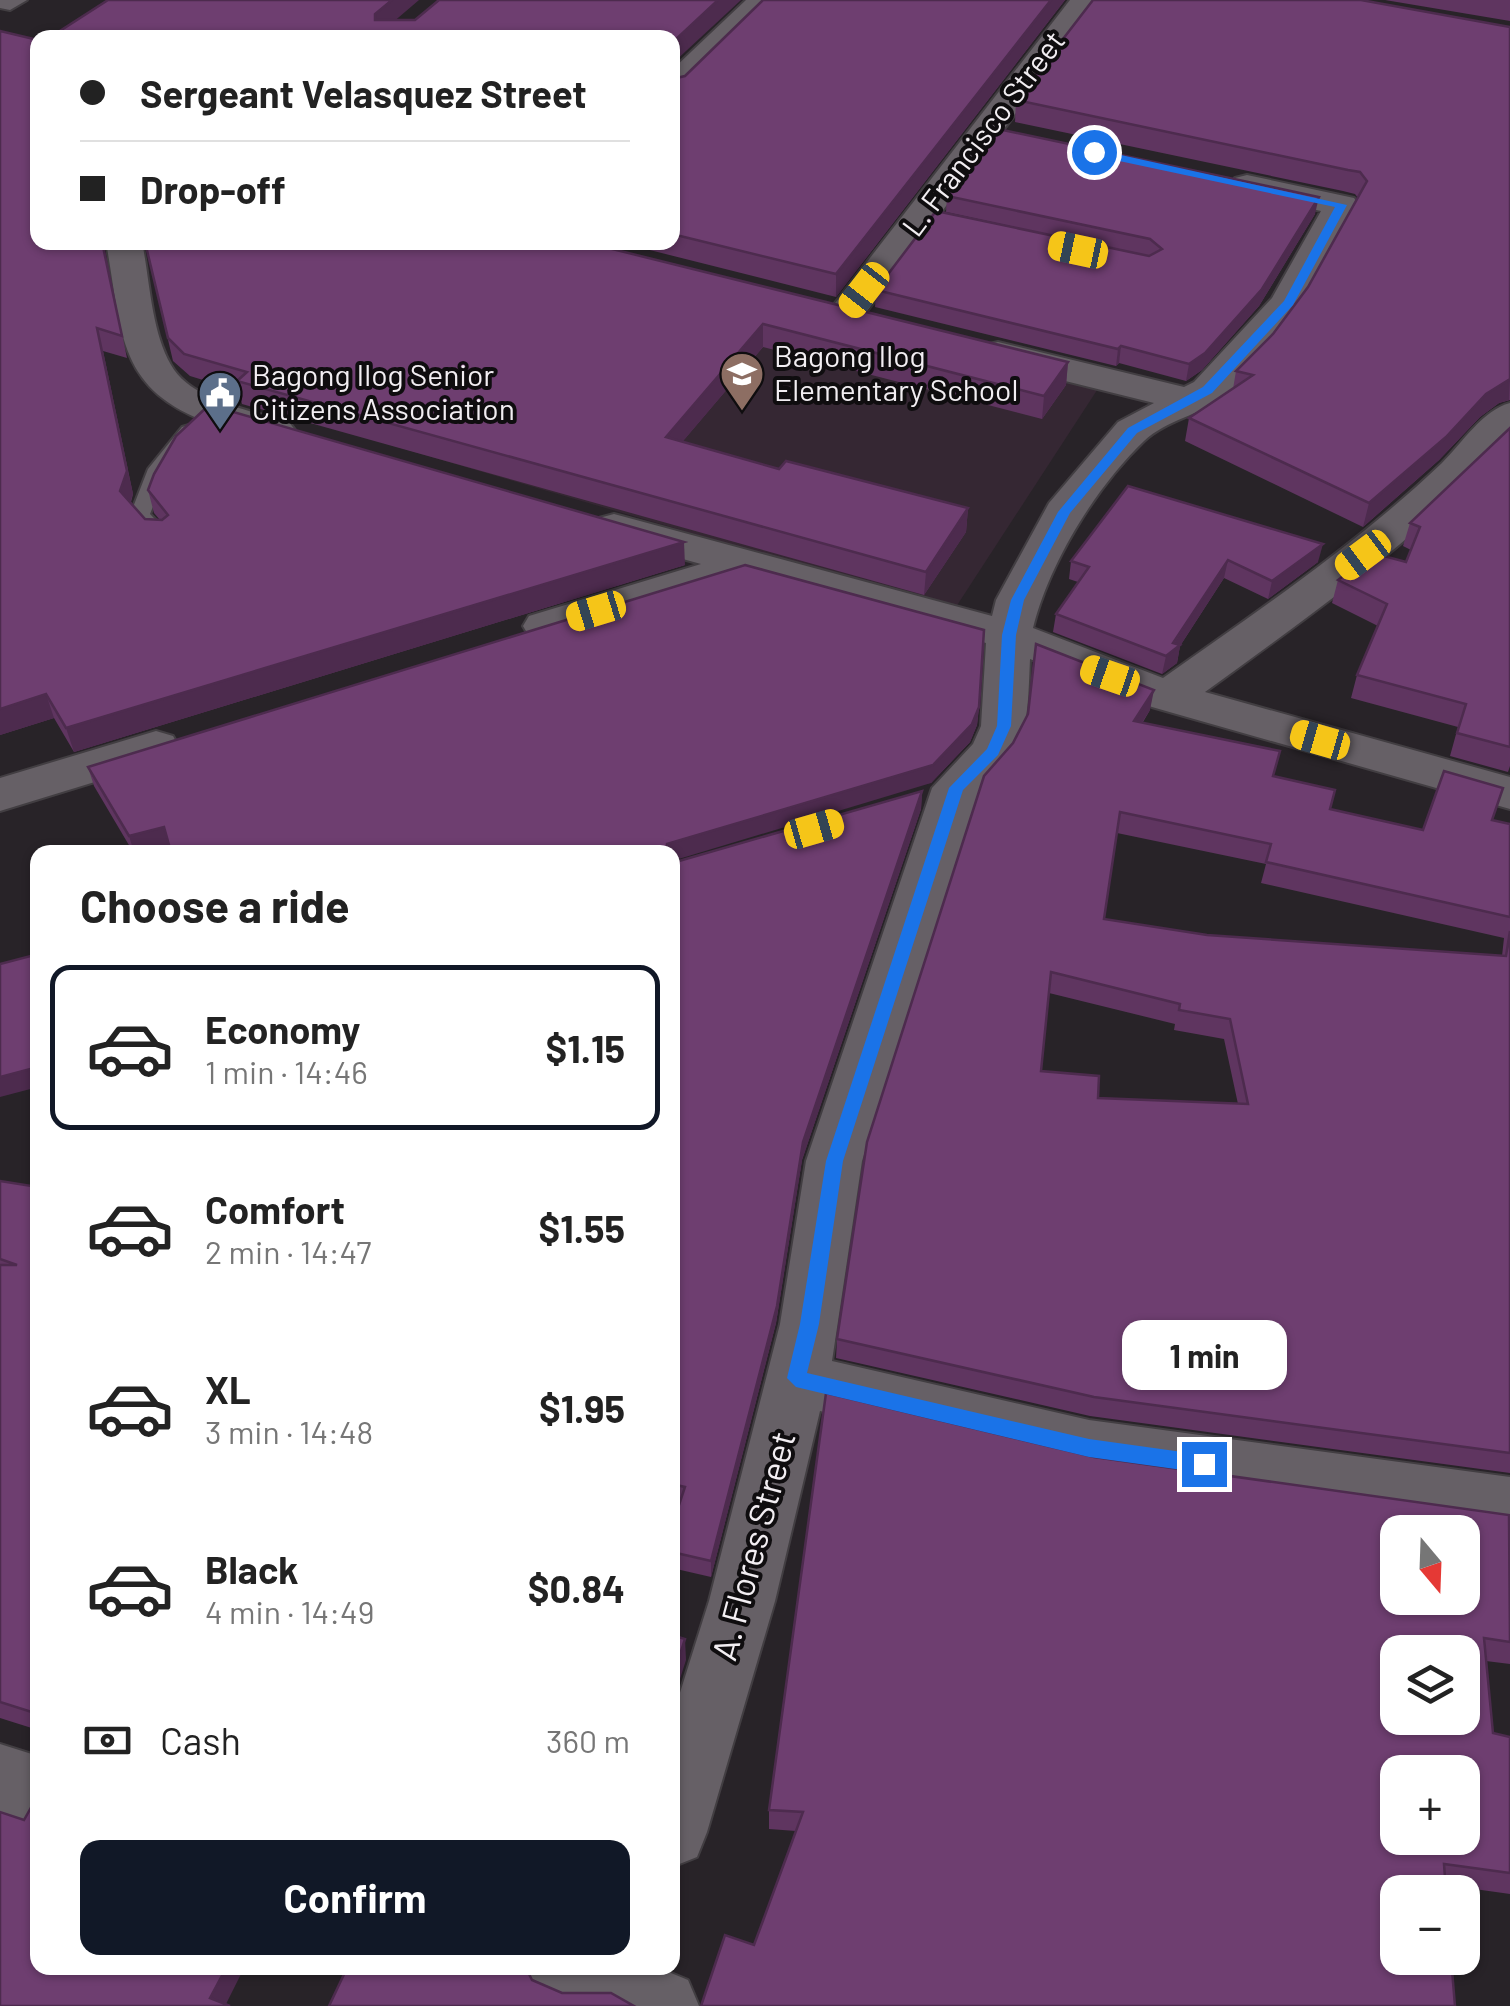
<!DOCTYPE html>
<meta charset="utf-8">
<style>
:root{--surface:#fff;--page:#f2f2f2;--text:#222;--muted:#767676;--line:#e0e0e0;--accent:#111827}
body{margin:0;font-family:Barlow,sans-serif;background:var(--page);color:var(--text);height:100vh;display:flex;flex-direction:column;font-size:38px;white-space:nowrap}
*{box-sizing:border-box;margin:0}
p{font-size:32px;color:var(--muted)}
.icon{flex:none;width:55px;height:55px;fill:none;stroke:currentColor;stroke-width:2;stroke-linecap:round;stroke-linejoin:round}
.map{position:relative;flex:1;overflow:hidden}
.details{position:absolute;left:30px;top:845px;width:650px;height:1130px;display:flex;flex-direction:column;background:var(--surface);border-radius:20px;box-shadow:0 2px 8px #0004}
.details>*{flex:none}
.guide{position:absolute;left:30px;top:30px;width:650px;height:220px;border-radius:20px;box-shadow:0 2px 8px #0004;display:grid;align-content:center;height:220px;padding:0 50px;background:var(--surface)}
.needle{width:65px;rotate:161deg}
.controls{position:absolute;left:1380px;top:1515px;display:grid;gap:20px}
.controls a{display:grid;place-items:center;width:100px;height:100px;border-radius:20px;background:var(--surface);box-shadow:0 2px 8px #0004;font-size:50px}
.end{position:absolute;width:45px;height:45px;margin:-22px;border:12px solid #1a73e8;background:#fff;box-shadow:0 0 0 5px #fff}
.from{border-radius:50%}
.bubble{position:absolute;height:70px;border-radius:20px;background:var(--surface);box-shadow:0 2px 8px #0004;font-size:32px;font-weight:700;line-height:70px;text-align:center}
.car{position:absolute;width:30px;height:60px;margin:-30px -15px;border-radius:12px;box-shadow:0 0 8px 2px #0007;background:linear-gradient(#f5c518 24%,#345 0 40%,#f5c518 0 76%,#345 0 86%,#f5c518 0)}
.guide b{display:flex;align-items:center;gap:35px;height:95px;font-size:38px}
.guide b+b{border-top:2px solid var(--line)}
.guide i{width:25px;height:25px;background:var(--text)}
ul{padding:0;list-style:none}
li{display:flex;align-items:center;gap:30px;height:165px;margin:0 20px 15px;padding:0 30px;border:5px solid transparent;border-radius:20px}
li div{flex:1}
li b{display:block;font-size:38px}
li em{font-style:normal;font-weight:700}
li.current{border-color:var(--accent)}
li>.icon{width:90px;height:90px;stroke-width:1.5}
h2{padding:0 50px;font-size:45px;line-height:120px}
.pay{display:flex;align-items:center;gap:25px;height:110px;padding:0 50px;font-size:38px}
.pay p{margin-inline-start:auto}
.cta{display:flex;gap:20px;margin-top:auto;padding:20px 50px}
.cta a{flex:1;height:115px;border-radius:20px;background:var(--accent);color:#fff;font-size:40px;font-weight:700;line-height:115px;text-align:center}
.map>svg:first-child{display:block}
</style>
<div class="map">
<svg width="1510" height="2006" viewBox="0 0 1510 2006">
<rect width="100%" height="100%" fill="#282328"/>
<path fill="#352733" d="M574 254 1101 384 954 610 370 439Z"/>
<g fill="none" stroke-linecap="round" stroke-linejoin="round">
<defs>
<g id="lane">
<path d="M0 0H27L10 10 0 8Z"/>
<path d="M189 425 198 431 168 469 150 514 171 536 168 540H154L130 515 148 469 182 427Z"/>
</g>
<g id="street">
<path d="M746 0H778L683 95 672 98V70Z"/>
<path d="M1070 0H1101L858 323 845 326 832 323 826 315 832 307Z"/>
<path d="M1247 175 1354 198 1359 205C1322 274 1285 344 1224 396 1201 415 1166 420 1144 441 1096 487 1049 563 1033 628L1163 678C1259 610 1357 544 1442 463 1462 443 1483 410 1510 403V439C1421 538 1312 614 1205 692L1510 777V809L1152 707 1030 659C1027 729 1029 743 978 795L862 1161 832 1361 1089 1420 1510 1477V1535L1089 1476 820 1411 775 1601 707 1832 697 1857 672 1867V1718L709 1601 780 1324 806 1161 932 788 973 744 981 726 986 643 749 577 545 640 529 636 523 626 529 616 701 564 599 536 593 527 599 518 614 514 992 616 996 600 1049 503 1118 422 1154 403 985 361 979 353 985 345 998 342 1184 387 1194 382 1272 298 1321 211 1235 192 1230 185 1235 178Z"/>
<path d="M106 242H142C150 281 151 330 171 365 191 401 253 411 289 422L295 430 289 438C266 444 243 434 221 427 116 393 123 337 106 242Z"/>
<path d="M156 731 173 736 179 747 173 758 0 811V778Z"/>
<path d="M0 1744 38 1756V1825L0 1812Z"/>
<path d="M526 1968H659L688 1980 699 2006H566L537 1994Z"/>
</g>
</defs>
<use href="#lane" stroke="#423e42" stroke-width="4"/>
<use href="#street" stroke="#423e42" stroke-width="4"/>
<use href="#lane" fill="#666066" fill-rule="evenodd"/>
<use href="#street" fill="#666066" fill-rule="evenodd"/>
</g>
<g fill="#5f3560" fill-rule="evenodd">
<path d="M763 0H1065L836 297 618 242H672V79L685 76Z"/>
<path d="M1385 0H1510V21Z"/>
<path d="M1510 27V400L1499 403 1480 417 1439 460 1363 527 1185 441 1189 418 1233 389 1236 371 1273 334 1308 287 1358 198 1355 194 1343 191 1015 122 1016 100Z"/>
<path d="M947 196 1315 214 1259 306 1202 370 1186 381 1119 363 1116 366 875 307 876 290 1148 256 946 212Z"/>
<path d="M38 242H103L127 358 103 351 133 494 131 502 145 519 160 520 154 513 148 490 685 565 74 752 54 718 0 735Z"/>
<path d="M145 242 1068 362 1066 385 1042 419 763 347 682 442 779 469 968 508 966 532 924 595 242 404 239 391 190 376 173 361Z"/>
<path d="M1510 428V766L1508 772 1450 756 1458 727 1351 698 1357 675 1378 626 1332 603 1338 580 1406 562 1411 550 1403 546 1410 523Z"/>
<path d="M1128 486 1318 562 1268 599 1224 578 1180 646 1177 663 1162 674 1053 632 1056 614 1078 582 1069 579 1071 561Z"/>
<path d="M979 707 977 725 970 742 931 783 169 846 141 852H133L94 786 88 767Z"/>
<path d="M1150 710 1143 722 1274 776 1330 809 1423 830 1492 820 1510 824V1473L1090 1416 836 1358 837 1339 1013 743ZM1117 833 1266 864 1261 883 1504 938 1502 956 1207 935 1104 919ZM1049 993 1175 1024 1174 1030 1224 1039 1238 1104 1098 1098 1041 1071Z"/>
<path d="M922 791 921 809 802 1160 776 1323 711 1577 672 1568V1526L680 1502 672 1500V863Z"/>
<path d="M0 1181 38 1187V1730L0 1718Z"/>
<path d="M1094 1457 1510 1520V1664L1486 1661 1493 1733 1510 1737V1894L1446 1885 754 1945 796 1831 769 1829V1810Z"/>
</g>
<g fill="#4d2b4e">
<path d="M392 0H419L378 35 377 38 375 14Z"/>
<path d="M718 0H741L672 64V43Z"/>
<path d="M1051 0H1065L836 297V274Z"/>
<path d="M1319 197 1315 214 1259 306 1202 370 1186 381 1189 364Z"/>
<path d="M763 324V347L667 460 666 437Z"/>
<path d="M97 328 133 494 126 514 120 491Z"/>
<path d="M1121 346 1119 363 1116 366 1118 349Z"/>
<path d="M1068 362 1066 385 1042 419 1044 396Z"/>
<path d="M1510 379 1509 400 1499 403 1480 417 1439 460 1363 527 1369 503 1486 394Z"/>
<path d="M968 508 966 532 924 595 926 572Z"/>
<path d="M684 542 685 565 74 752 66 728Z"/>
<path d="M1323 544 1318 562 1268 599 1272 581Z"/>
<path d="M1228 560 1224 578 1180 646 1177 663 1162 674 1166 656Z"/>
<path d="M1154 690 1150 710 1130 741 1134 721Z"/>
<path d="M46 694 54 718 0 735V709Z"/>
<path d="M979 707 977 725 970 742 931 783 672 861V852H667V844Z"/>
<path d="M922 791 921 809 802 1160 776 1323 711 1577V1561L803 1142Z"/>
<path d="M164 827 169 846 141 852H134L129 836Z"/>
<path d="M38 1067V1087L0 1097V1077Z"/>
<path d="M685 1639 686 1660 672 1704V1679Z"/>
<path d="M226 1968H244L225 2006 210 1998Z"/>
</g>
<g fill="#6e3e70" stroke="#4d2b4e" stroke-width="2.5" fill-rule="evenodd">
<path d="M108 0H392L375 14V20H415L439 0H718L672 43V38H49Z"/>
<path d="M763 0H1051L836 274 672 234V79L685 76Z"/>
<path d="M1093 0H1361L1510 27V379L1486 394 1446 437 1369 503 1189 418 1253 375 1236 371 1273 334 1308 287 1367 181 1360 172 1348 170 1016 100Z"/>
<path d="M0 31 38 40V242H102L122 336 97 328 127 471 120 491 145 519 162 520 168 515 148 490 154 474 176 436 209 405 684 542 66 728 46 694 0 709Z"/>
<path d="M998 129 1319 197 1262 289 1205 353 1189 364 1121 346 1118 349 876 290 936 211 1149 256 1162 249 1150 239 947 196Z"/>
<path d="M145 242H584L1068 362 1044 396 763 324 666 437 779 469 786 461 968 508 926 572 237 381 247 372 184 354 168 338Z"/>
<path d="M1510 428V747L1457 733 1466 704 1357 675 1387 604 1338 580 1373 553 1406 562 1420 527 1410 523Z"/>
<path d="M1128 486 1323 544 1272 581 1228 560 1173 643 1180 645 1166 656 1056 614 1089 567 1071 561Z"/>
<path d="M745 565 984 630 979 707 972 724 933 765 667 844V852H171L164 827 129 836 88 767Z"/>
<path d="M1036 644 1154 690 1134 721 1280 751 1273 776 1335 790 1330 809 1423 830 1444 771 1503 788 1492 820 1510 824V917L1266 862 1271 844 1120 812 1104 919 1207 935 1506 956 1510 931V1453L1094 1397 837 1339 867 1142 984 776 1013 743 1028 714ZM1051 972 1180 1004 1179 1010 1230 1019 1248 1104 1098 1098 1099 1076 1041 1071Z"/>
<path d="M922 791 803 1142 777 1306 711 1561 672 1552V1526L685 1487 672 1484V863Z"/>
<path d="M38 954V1067L0 1077V964Z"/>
<path d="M0 1181 38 1187V1714L0 1702V1265H17L0 1259Z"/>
<path d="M826 1393 1094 1457 1509 1515 1510 1642 1484 1638 1493 1733 1510 1737V1873L1444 1864 1446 1892H1398V1958H1451L1455 2006H701L725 1935 754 1945 803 1812 769 1810ZM1398 1532H1462V1598H1398ZM1398 1652H1462V1718H1398ZM1398 1772H1462V1838H1398Z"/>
<path d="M672 1635 685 1639 672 1679Z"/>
<path d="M38 1795V1968H226L210 1998 230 2006H0V1812L24 1820Z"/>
<path d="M347 1968H526L532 1980 562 1993H611L634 2006H329Z"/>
</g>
<path fill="#1a73e8" d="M1094 149 1347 205 1293 305 1212 393 1137 433 1070 513 1024 600 1016 635 1011 726 998 755 963 790 843 1161 819 1324 807 1373 1089 1439 1204 1455 1213 1464 1204 1473 1089 1457 796 1387 787 1378 800 1324 826 1161 949 788 987 749 997 726 1002 635 1011 600 1058 512 1128 428 1203 387 1284 301 1335 207 1091 155Z"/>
<defs>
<symbol id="school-pin" viewBox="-11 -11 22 30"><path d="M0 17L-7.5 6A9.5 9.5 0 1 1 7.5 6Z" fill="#8d6e63" stroke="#0f0d0f"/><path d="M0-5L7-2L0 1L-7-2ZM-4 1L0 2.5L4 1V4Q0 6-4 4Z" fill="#fff"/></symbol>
<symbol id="civic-pin" viewBox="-11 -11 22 30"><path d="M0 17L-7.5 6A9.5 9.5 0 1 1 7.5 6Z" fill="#5c6f8a" stroke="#0f0d0f"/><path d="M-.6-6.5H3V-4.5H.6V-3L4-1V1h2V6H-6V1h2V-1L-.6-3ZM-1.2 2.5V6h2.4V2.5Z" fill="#fff"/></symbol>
</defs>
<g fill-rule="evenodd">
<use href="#school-pin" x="717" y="349" width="50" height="68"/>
<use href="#civic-pin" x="195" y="368" width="50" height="68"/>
</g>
<g text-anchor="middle" stroke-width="8" stroke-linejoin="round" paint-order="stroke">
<g font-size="30" fill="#f2eef2" stroke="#0f0d0f">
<text transform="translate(984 134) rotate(-53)" y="10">L. Francisco Street</text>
</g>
<g font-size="30" fill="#f2eef2" stroke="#0f0d0f" text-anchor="start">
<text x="774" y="367">Bagong Ilog<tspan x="774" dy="34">Elementary School</tspan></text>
<text x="252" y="386">Bagong Ilog Senior<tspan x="252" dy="34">Citizens Association</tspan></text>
</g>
<g font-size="35" fill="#f2eef2" stroke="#0f0d0f">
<text transform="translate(754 1546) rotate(-75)" y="12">A. Flores Street</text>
</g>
</g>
</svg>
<div class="controls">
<a><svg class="needle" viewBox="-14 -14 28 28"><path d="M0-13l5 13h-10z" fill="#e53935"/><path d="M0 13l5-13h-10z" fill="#767676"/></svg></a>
<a><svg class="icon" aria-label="layers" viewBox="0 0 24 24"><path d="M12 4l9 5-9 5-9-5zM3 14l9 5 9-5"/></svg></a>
<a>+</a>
<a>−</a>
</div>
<i class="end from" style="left:1094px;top:152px"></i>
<i class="end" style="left:1204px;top:1464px"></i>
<div class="bubble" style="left:1122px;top:1320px;width:165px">1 min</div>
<i class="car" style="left:1078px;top:250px;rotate:282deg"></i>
<i class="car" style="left:864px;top:290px;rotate:218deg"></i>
<i class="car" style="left:1363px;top:555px;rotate:233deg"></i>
<i class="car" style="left:596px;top:611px;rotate:253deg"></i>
<i class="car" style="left:1110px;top:676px;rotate:289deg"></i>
<i class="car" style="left:1320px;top:740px;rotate:286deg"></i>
<i class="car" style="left:814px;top:829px;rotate:74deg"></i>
<div class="guide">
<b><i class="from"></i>Sergeant Velasquez Street</b>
<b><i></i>Drop-off</b>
</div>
<section class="details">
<h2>Choose a ride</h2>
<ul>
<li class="current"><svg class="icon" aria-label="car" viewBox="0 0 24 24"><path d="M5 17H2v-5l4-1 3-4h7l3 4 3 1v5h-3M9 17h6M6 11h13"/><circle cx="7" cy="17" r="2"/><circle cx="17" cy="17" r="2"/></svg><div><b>Economy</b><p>1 min · 14:46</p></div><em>$1.15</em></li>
<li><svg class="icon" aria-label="car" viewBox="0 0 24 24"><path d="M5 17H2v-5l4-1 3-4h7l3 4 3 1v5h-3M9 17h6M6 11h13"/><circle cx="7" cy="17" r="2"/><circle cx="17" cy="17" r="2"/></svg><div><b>Comfort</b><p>2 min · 14:47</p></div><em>$1.55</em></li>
<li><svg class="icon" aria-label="car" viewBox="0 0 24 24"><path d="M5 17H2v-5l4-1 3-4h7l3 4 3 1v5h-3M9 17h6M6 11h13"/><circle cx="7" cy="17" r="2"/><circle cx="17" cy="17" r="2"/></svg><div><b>XL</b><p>3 min · 14:48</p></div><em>$1.95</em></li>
<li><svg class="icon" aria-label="car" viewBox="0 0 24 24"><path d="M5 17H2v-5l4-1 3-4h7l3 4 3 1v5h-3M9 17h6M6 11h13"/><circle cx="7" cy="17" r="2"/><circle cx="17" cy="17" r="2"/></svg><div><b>Black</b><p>4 min · 14:49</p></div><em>$0.84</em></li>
</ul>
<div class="pay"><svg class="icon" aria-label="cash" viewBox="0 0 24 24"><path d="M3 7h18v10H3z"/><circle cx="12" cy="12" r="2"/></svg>Cash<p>360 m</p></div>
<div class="cta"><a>Confirm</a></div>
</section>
</div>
